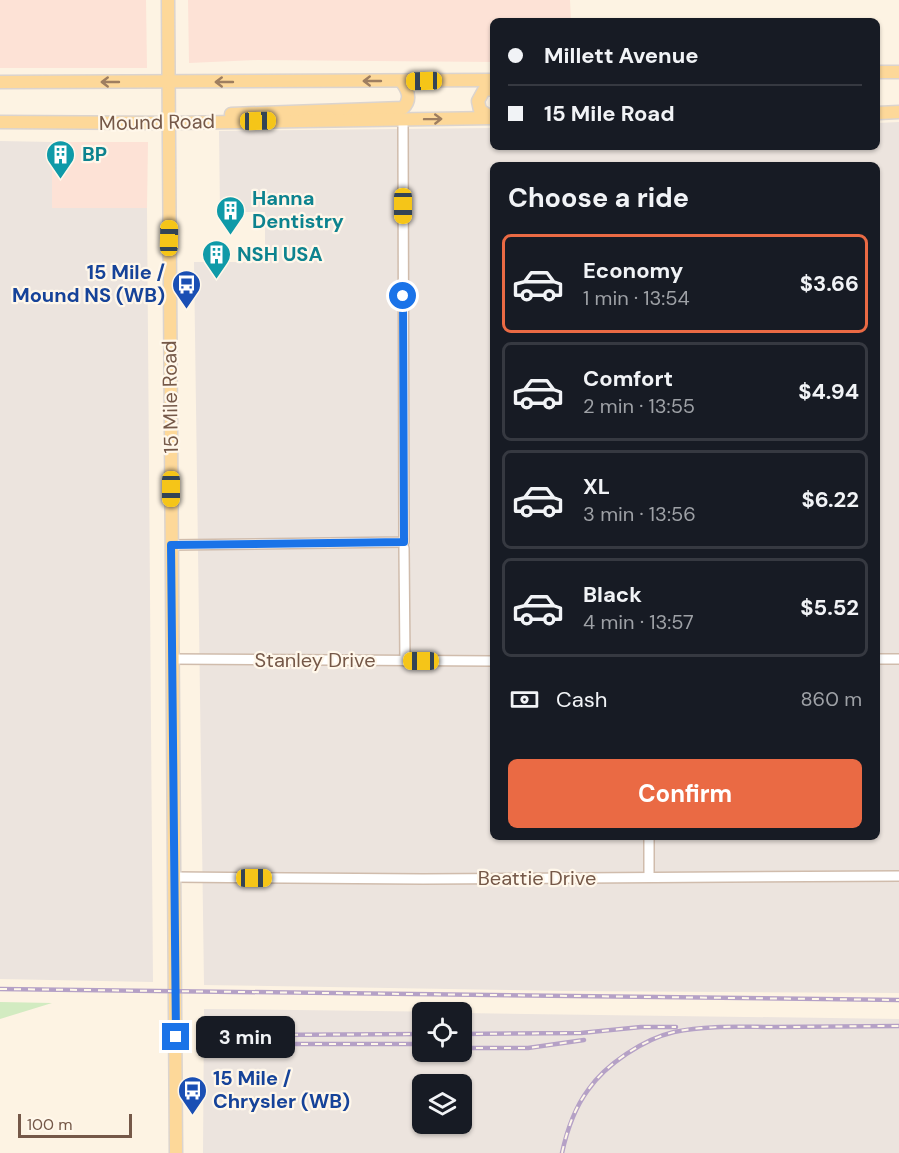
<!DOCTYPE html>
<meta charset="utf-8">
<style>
:root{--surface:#171b24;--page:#20242c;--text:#f1f3f6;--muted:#9ea1a6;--line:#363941;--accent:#ea6a44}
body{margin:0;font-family:"DM Sans",sans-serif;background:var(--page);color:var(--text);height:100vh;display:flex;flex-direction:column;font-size:22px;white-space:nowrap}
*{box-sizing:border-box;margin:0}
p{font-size:20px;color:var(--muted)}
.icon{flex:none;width:33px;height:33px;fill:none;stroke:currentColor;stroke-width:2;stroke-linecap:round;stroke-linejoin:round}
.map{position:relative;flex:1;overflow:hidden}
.panel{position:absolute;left:490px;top:162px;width:390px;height:678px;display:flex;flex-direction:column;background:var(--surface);border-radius:9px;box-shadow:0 2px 4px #0004}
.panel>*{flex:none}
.banner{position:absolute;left:490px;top:18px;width:390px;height:132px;border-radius:9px;box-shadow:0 2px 4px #0004;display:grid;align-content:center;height:132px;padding:0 18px;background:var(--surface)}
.tools{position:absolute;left:412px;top:1002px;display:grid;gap:12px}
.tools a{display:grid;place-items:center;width:60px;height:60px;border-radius:9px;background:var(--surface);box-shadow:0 2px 4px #0004;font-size:30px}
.scale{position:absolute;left:18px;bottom:15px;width:114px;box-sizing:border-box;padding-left:6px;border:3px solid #755848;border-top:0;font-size:16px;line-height:21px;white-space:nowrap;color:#755848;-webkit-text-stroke:4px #fff7ea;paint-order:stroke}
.end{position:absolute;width:27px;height:27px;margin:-14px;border:8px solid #1a73e8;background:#fff;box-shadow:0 0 0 3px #fff}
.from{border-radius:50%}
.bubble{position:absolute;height:42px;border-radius:9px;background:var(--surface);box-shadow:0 2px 4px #0004;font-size:20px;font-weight:700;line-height:42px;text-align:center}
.car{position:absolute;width:18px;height:36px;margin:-18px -9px;border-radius:8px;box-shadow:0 0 4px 2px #0007;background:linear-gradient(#f5c518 24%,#345 0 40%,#f5c518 0 76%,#345 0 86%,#f5c518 0)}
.banner b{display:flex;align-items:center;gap:21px;height:57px;font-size:22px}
.banner b+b{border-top:2px solid var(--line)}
.banner i{width:15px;height:15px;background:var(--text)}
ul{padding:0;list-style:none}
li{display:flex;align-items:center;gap:18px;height:99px;margin:0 12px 9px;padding:0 6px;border:3px solid var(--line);border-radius:9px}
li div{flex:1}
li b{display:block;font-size:22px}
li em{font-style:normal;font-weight:700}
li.selected{border-color:var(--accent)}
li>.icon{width:54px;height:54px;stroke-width:1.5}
h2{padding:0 18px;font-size:27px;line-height:72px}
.pay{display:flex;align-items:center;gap:15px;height:66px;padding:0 18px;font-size:22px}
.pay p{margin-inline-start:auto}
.button{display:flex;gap:12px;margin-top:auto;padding:12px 18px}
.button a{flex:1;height:69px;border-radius:9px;background:var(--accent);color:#fff;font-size:24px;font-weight:700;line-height:69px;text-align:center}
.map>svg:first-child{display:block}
</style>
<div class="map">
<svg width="899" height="1153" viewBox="0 0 899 1153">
<rect width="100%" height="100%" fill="#fdf3e3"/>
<g fill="#fde2d6">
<path d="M0 0H146L147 68H0Z"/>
<path d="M188 0H570L571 21H494L493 62 257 60 189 63Z"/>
<path d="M52 142H148L147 208H51Z"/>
</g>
<g fill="#ece4de" fill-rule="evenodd">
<path d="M899 122V993L563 991 204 985 194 262H265V212H220L219 131 493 128 494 147H878V123ZM494 165H878V837H494Z"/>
<path d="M0 141 52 142V208H147L153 982 0 979Z"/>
<path d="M204 1009 456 1012H423V1052H462V1013L899 1019V1153H203ZM423 1084H462V1124H423Z"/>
</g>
<path fill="#d2ebc1" d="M0 1002 52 1003 0 1019Z"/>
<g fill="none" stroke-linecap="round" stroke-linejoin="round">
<defs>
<g id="minor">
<path d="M171 545 404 542 403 119"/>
<path d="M404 548 405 661"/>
<path d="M172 659 494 661"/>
<path d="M878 659H899"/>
<path d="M174 877 423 879 899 876"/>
<path d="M649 877V837"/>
</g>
<g id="major">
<path d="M168 0 176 1153"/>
<path d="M878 72H899"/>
<path d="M0 82 494 80"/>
<path d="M878 113 899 112"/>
<path d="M231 114 403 108C412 99 408 90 401 81"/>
<path d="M492 118 480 110 478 101 484 90 494 89"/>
<path d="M0 122 169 123 494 118"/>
</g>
</defs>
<use href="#minor" stroke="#d0bcac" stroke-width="12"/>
<use href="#major" stroke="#dbd4cf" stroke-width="15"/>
<use href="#minor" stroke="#fff" stroke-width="9"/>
<use href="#major" stroke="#fdd899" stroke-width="12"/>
<defs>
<g id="rail">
<path d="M0 989 899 1000"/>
<path d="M462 1034 581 1033 641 1027H676"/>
<path d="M263 1035 423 1034"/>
<path d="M259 1044H423"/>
<path d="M462 1048H528L584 1040"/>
<path d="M562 1153C567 1130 574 1109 588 1090 606 1064 644 1039 674 1032 707 1025 742 1027 775 1027 816 1027 858 1026 899 1026"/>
</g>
</defs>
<use href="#rail" stroke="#b5a1c6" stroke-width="4.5"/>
<use href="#rail" stroke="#fff7ea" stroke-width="2" stroke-dasharray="7" stroke-linecap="butt"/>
</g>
<defs><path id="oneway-shaft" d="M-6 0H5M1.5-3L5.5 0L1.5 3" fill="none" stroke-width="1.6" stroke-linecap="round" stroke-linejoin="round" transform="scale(1.5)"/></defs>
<g stroke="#9e7e60">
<use href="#oneway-shaft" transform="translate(372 81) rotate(-180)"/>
<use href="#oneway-shaft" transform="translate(110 82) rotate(180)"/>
<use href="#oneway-shaft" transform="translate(224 82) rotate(180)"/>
<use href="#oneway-shaft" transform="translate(433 119) rotate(-1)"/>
</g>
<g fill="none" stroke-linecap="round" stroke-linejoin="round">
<path stroke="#1a73e8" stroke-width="8" d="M176 1037 171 545 404 542 403 296"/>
</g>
<defs>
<symbol id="building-pin" viewBox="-11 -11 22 30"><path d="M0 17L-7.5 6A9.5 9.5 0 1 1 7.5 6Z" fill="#0f9aa8" stroke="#fff7ea"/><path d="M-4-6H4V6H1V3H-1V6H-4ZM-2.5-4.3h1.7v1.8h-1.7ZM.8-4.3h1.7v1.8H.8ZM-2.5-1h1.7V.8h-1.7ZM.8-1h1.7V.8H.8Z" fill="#fff"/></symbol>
<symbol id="bus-pin" viewBox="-11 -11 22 30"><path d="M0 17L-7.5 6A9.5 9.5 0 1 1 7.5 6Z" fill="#1a4fb4" stroke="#fff7ea"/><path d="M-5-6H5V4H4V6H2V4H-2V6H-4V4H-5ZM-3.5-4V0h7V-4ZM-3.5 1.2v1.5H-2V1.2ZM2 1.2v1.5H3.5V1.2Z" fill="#fff"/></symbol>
</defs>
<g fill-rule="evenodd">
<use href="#building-pin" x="44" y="138" width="33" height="45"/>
<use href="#building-pin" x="214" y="194" width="33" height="45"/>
<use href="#building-pin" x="200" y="238" width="33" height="45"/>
<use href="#bus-pin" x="170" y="268" width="33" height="45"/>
<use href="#bus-pin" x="176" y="1074" width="33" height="45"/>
</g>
<g text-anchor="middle" stroke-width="4.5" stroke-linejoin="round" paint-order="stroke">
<g font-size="20" fill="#755848" stroke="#fff7ea">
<text transform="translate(157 122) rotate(-1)" y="7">Mound Road</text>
<text transform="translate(170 397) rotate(-91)" y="7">15 Mile Road</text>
<text x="315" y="667">Stanley Drive</text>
<text x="537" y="885">Beattie Drive</text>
</g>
<g font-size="20" font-weight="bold" fill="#0d838f" stroke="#fff7ea" text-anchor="start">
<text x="82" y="161">BP</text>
<text x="252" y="205">Hanna<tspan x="252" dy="23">Dentistry</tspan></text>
<text x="237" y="261">NSH USA</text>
</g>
<g font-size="20" font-weight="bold" fill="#164399" stroke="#fff7ea" text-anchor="end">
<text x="165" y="279">15 Mile /<tspan x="165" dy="23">Mound NS (WB)</tspan></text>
<text x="213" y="1085" text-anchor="start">15 Mile /<tspan x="213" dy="23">Chrysler (WB)</tspan></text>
</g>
</g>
</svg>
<div class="tools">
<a><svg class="icon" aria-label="locate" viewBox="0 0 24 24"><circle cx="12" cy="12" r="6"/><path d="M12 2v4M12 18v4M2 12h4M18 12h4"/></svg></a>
<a><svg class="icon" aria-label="layers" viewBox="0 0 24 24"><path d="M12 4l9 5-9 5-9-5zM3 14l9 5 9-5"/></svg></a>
</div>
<div class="scale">100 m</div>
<i class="end from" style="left:403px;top:296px"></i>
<i class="end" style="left:176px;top:1037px"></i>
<div class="bubble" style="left:196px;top:1016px;width:99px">3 min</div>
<i class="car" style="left:424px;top:81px;rotate:269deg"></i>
<i class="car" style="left:258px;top:121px;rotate:89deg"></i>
<i class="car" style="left:403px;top:206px;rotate:180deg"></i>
<i class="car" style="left:169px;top:238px;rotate:1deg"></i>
<i class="car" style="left:171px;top:489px;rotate:180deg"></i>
<i class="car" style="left:421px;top:661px;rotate:270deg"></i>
<i class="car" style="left:254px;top:878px;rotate:90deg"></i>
<div class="banner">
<b><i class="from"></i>Millett Avenue</b>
<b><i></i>15 Mile Road</b>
</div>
<section class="panel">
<h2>Choose a ride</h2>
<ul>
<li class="selected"><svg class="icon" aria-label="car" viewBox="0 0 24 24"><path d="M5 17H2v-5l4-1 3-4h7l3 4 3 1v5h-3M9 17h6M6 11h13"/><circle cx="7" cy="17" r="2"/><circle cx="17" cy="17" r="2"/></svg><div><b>Economy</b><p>1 min · 13:54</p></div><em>$3.66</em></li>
<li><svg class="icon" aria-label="car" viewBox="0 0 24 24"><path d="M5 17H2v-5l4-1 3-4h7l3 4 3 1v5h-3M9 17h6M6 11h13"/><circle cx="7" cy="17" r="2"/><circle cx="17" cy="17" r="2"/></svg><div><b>Comfort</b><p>2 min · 13:55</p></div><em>$4.94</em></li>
<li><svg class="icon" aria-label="car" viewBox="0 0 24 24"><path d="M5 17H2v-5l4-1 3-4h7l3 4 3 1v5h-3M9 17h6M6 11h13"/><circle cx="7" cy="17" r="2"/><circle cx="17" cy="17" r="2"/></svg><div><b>XL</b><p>3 min · 13:56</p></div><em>$6.22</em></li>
<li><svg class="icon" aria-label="car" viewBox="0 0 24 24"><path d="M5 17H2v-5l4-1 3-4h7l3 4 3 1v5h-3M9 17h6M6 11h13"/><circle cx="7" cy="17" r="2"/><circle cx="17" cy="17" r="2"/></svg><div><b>Black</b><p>4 min · 13:57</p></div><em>$5.52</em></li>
</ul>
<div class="pay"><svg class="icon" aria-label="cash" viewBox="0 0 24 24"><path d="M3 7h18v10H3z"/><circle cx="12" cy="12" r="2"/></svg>Cash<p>860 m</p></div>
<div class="button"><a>Confirm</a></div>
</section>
</div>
